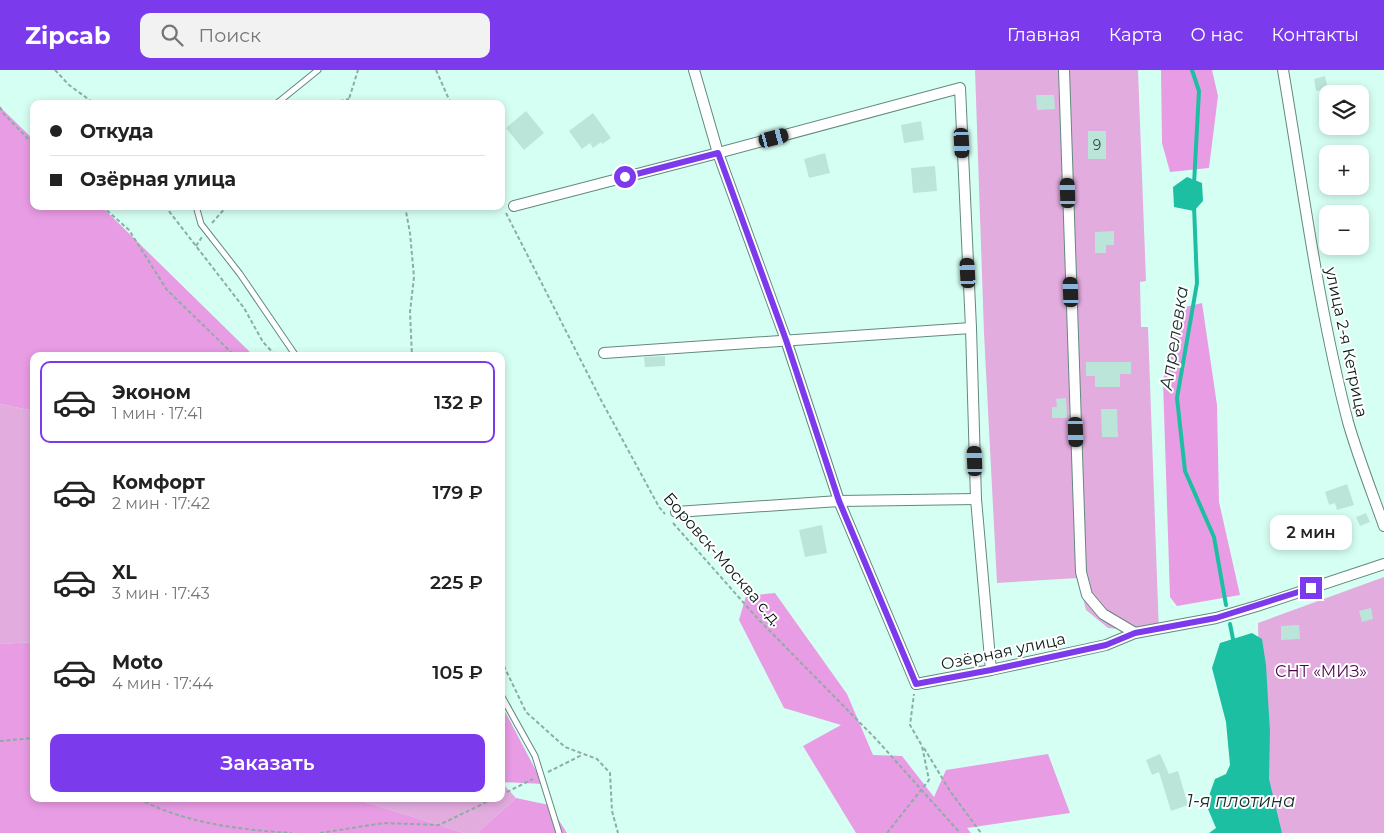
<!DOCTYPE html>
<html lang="ru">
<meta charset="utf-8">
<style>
:root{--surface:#fff;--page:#f2f2f2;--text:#222;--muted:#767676;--line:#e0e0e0;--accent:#7c3aed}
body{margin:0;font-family:Montserrat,sans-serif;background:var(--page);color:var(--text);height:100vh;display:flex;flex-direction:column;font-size:19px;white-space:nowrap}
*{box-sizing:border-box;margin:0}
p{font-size:16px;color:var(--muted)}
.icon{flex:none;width:28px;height:28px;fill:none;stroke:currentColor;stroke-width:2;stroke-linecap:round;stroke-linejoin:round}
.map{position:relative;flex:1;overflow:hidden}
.drawer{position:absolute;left:30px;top:282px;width:475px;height:450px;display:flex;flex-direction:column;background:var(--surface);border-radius:10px;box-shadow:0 2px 8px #0003}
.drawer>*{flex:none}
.guide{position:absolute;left:30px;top:30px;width:475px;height:110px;border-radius:10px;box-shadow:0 2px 8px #0003;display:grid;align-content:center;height:110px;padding:0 20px;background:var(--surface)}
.tools{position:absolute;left:1319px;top:15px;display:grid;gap:10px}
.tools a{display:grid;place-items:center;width:50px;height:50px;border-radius:10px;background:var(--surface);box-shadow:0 2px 8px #0003;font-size:25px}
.end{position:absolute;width:22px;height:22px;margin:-11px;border:6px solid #7c3aed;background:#fff;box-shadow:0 0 0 2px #fff}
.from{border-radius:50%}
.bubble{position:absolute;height:35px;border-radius:10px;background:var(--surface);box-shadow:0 2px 8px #0003;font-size:16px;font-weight:600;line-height:35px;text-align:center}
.car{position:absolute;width:15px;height:30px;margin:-15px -8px;border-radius:6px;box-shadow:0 0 4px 1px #0007;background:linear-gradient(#222 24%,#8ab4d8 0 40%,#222 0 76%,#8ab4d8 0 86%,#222 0)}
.guide b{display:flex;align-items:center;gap:18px;height:48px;font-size:19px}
.guide b+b{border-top:1px solid var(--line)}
.guide i{width:12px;height:12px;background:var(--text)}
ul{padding:9px 0 0;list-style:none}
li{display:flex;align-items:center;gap:15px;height:82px;margin:0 10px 8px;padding:0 10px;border:2px solid transparent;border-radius:10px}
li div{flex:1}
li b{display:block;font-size:19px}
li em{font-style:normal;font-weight:600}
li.current{border-color:var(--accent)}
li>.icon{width:45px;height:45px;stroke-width:1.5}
.primary-button{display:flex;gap:10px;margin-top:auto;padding:10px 20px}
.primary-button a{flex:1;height:58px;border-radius:10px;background:var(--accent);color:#fff;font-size:20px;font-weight:600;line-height:58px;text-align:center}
header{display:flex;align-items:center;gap:30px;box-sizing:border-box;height:70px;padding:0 25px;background:var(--accent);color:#fff}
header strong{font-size:24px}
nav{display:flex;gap:28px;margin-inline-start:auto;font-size:18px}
.search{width:350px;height:45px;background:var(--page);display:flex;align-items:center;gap:12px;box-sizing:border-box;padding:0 18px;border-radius:10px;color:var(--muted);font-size:19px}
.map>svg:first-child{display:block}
</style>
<header>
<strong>Zipcab</strong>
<div class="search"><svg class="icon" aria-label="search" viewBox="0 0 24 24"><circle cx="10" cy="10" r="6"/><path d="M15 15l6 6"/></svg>Поиск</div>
<nav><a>Главная</a><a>Карта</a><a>О нас</a><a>Контакты</a></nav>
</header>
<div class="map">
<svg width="1384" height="763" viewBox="0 0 1384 763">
<rect width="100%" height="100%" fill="#d6fff3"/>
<g fill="#e2acdf">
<path d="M975 0H1138L1146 211 1140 212 1141 257H1148L1159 563 1108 558 1086 540 1078 508 997 513 984 263Z"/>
<path d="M0 334 34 341V572L0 574Z"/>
<path d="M1384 507V763H1271L1262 717 1258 553Z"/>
<path d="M501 712 516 728 477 763H464L356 729H501Z"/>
</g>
<g fill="#e89ce4">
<path d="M1161 0H1212L1218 26 1209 98 1170 102 1162 73Z"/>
<path d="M0 37 34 70V136H101L254 286H34V341L0 334Z"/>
<path d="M1202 233 1217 335 1219 432 1240 525 1177 536 1170 527 1163 311 1177 239Z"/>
<path d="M775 523 847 624 873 685 902 686 934 727 946 700 1048 684 1070 743 967 758 971 763H856L803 676 841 655 784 638 739 550 746 526Z"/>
<path d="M34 572V729H356L464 763H0V574Z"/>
<path d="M501 634 543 714 501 712Z"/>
<path d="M516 728 549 735 567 763H477Z"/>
</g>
<g fill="#1dbfa3">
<path d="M1187 107 1202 113 1203 131 1194 141 1174 137 1173 117Z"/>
<path d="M1252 563 1262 569 1266 595 1270 662 1269 709 1282 763H1209L1216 758 1208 739 1210 723 1215 709 1226 704 1230 695 1226 652 1212 598 1220 573Z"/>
</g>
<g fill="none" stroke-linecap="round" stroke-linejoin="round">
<g stroke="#1dbfa3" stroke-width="4">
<path d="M1192 0 1199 21 1194 114"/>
<path d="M1194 136 1197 213 1177 328 1185 401 1214 467 1226 535"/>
<path d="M1230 554 1233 569"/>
</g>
</g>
<g fill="#bce5da">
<path d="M1325 6 1328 19 1316 21 1314 9Z"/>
<path d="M1036 25H1054L1055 39 1037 40Z"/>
<path d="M526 41 544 63 524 80 506 58Z"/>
<path d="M593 43 611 68 602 74 601 72 593 78 590 73 582 79 569 61Z"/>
<path d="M921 51 924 70 904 73 901 55Z"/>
<rect x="1088" y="61" width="18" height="28"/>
<path d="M825 83 830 103 809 108 804 89Z"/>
<path d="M935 96 937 121 913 123 911 98Z"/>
<path d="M1114 161V175H1106V183H1095V162Z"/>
<path d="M665 286V296L645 297 644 287Z"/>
<path d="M1086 292H1131V304H1120V317H1095V306H1086Z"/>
<path d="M1066 328 1067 348H1052V337H1057L1056 329Z"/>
<path d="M1101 339H1117L1118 367H1102Z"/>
<path d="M1347 414 1354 435 1337 440 1335 433 1329 435 1325 422Z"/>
<path d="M1366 443 1370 452 1360 456 1356 447Z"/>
<path d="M822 455 827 483 805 487 799 460Z"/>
<path d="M1371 538 1373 549 1362 552 1359 541Z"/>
<path d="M1299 555 1300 569 1281 570V556Z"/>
<path d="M1160 684 1169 704 1178 701 1188 735 1171 741 1159 702 1152 705 1146 690Z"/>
</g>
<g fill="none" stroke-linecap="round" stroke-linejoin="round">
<defs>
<g id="service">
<path d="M276 34 318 0"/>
<path d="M196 136 201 154 240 204 296 286"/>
<path d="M501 625 535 686 559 763"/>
</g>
<g id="minor">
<path d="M694 0 718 83 786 270 839 431 916 614 991 600 1106 575 1135 563 1216 548 1257 536 1384 494"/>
<path d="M1064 0 1081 502 1087 525 1103 544 1135 563"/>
<path d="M1283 0C1303 117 1318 236 1348 352 1358 387 1372 422 1384 456"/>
<path d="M514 136 718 83 960 18 971 258 976 429 991 600"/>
<path d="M604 283 971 258"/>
<path d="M676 442 839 431 976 429"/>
</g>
</defs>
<use href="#service" stroke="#63897f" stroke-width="7"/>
<use href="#minor" stroke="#63897f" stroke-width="12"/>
<g stroke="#8dada4" stroke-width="2" stroke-dasharray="4 2.5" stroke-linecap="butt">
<path d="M55 0 69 15 95 34"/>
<path d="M436 0 451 34"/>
<path d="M327 34 349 29"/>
<path d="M351 34 349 29 358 0"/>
<path d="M0 37 3 43 34 75"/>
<path d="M102 136 129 160 167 220 235 286"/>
<path d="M165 136 244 238 263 272 276 286"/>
<path d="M405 136 410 163 414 207 410 242 412 286"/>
<path d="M506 143 601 330 659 437 665 444"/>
<path d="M212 153 227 136"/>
<path d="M196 176 202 167"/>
<path d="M673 453 758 549 876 669 960 763"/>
<path d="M501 590 526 642 565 677 597 689 610 703 612 741 618 763"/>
<path d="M0 671 34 668"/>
<path d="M924 678 950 721 981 763"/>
<path d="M548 702 582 685"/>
<path d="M501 725 533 709"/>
<path d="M139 729C185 753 240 760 292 763"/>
<path d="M320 763 384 753 439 755 493 729"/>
<path d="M887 763 929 710 922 676 910 655 914 624"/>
</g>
<use href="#service" stroke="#fff" stroke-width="5"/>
<use href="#minor" stroke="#fff" stroke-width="10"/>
</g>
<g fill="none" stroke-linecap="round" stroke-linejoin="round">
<path stroke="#7c3aed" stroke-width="6" d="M625 107 718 83 786 270 839 431 916 614 991 600 1106 575 1135 563 1216 548 1311 518"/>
</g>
<g text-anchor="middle" stroke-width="4" stroke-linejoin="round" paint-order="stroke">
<g font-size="14" fill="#364c46">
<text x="1097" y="80">9</text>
</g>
<g font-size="16" fill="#091915" stroke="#fff">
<text transform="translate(1347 272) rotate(78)" y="6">улица 2-я Кетрица</text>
<text transform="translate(723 489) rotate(49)" y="6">Боровск-Москва с.д.</text>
<text transform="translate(1003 581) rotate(-12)" y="6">Озёрная улица</text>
</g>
<g font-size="16" fill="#4a044a" stroke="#fff">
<text x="1321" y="607">СНТ «МИЗ»</text>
</g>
<g font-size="18" font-style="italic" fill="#172f29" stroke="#fff">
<text transform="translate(1174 268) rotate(-81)" y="6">Апрелевка</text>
<text x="1241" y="737">1-я плотина</text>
</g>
</g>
</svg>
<div class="tools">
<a><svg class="icon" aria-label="layers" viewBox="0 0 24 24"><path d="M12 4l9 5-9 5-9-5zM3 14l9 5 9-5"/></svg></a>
<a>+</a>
<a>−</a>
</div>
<i class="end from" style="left:625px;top:107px"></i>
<i class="end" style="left:1311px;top:518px"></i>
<div class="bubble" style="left:1270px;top:445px;width:82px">2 мин</div>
<i class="car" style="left:774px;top:68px;rotate:75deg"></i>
<i class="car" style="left:962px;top:73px;rotate:177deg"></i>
<i class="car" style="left:1068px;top:123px;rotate:358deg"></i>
<i class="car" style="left:968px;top:203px;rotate:357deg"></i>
<i class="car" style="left:1071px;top:222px;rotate:358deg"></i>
<i class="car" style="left:1076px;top:362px;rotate:178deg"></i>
<i class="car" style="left:975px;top:391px;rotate:358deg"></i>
<div class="guide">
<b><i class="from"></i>Откуда</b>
<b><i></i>Озёрная улица</b>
</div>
<section class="drawer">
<ul>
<li class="current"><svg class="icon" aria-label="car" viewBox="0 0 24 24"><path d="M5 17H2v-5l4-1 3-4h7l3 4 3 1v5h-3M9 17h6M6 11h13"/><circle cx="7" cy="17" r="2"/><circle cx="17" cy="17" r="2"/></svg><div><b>Эконом</b><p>1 мин · 17:41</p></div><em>132 ₽</em></li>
<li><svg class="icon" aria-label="car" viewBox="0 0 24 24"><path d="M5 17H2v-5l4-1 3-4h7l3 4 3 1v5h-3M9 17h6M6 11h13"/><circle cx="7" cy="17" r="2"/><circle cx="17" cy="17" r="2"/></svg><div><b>Комфорт</b><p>2 мин · 17:42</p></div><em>179 ₽</em></li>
<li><svg class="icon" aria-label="car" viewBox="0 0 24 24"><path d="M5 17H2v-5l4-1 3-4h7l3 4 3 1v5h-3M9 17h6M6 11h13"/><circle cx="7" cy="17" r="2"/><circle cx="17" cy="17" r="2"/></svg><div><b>XL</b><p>3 мин · 17:43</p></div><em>225 ₽</em></li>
<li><svg class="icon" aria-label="car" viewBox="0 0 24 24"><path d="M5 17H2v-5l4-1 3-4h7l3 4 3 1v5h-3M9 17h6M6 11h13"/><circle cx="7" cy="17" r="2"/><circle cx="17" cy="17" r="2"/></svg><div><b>Moto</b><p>4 мин · 17:44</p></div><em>105 ₽</em></li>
</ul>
<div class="primary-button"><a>Заказать</a></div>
</section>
</div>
